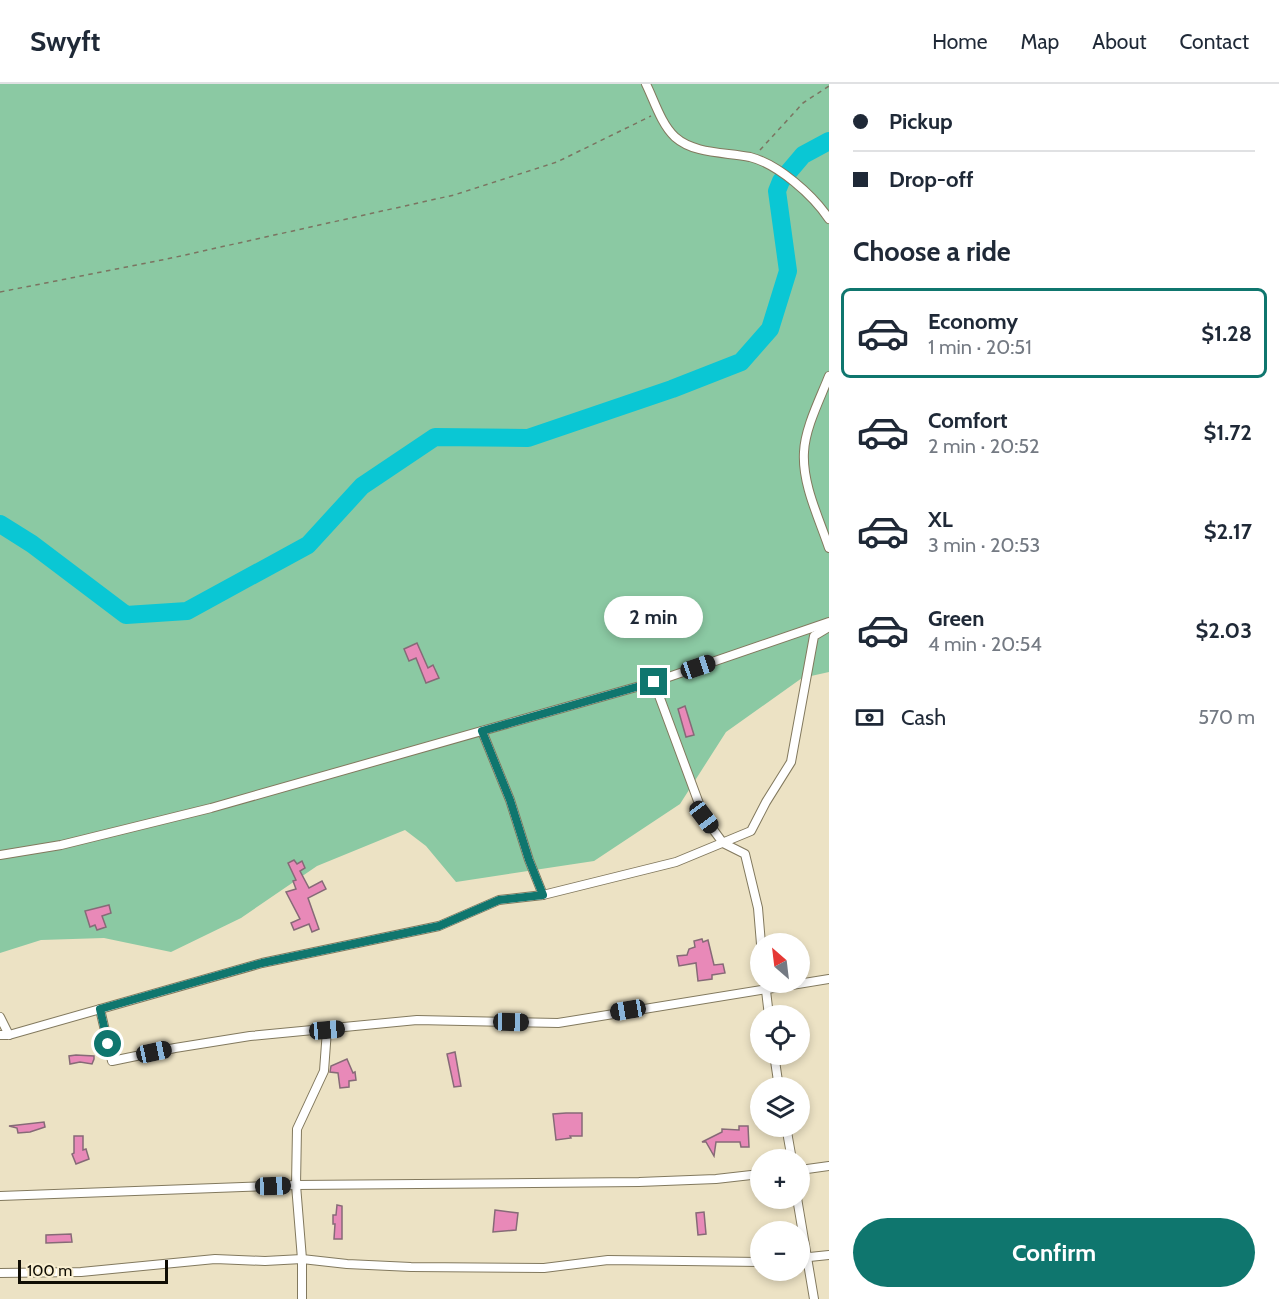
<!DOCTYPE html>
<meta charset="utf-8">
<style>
:root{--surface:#fff;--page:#f6f6f7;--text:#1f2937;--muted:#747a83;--line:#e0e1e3;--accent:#0f766e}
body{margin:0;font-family:Cabin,sans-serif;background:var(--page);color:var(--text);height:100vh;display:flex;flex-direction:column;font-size:22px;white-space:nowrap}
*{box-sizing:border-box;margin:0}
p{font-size:20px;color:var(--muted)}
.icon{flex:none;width:33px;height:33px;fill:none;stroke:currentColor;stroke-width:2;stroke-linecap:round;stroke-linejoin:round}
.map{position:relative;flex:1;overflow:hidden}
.details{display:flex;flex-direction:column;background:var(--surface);width:450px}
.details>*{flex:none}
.banner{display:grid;align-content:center;height:132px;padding:0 24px;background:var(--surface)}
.needle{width:39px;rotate:332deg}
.fabs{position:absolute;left:750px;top:849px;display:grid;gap:12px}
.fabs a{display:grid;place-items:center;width:60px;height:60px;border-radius:50%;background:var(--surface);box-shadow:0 3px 9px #0003;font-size:30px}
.scale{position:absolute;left:18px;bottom:15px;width:150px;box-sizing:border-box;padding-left:6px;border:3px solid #100d04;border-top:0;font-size:16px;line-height:21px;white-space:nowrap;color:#100d04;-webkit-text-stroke:4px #f9efd1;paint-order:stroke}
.end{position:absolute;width:27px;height:27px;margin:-14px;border:8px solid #0f766e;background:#fff;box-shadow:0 0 0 3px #fff}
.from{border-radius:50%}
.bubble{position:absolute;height:42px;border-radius:21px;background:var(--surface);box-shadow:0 3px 9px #0003;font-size:20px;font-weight:800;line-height:42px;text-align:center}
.car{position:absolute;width:18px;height:36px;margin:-18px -9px;border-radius:8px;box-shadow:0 0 4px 2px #0007;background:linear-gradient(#222 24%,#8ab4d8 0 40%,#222 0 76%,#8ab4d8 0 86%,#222 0)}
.banner b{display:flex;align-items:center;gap:21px;height:57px;font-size:22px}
.banner b+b{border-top:2px solid var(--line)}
.banner i{width:15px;height:15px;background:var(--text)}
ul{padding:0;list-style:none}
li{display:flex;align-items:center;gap:18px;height:90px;margin:0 12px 9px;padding:0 12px;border:3px solid transparent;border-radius:9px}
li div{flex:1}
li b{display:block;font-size:22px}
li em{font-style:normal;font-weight:800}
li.on{border-color:var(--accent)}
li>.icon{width:54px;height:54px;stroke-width:1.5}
h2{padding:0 24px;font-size:27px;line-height:72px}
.pay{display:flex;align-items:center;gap:15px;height:66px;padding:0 24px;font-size:22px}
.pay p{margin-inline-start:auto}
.action{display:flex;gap:12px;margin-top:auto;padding:12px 24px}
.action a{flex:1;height:69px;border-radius:36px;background:var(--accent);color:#fff;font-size:24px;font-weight:800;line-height:69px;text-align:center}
header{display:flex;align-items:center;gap:36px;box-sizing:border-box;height:84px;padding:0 30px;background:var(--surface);border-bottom:2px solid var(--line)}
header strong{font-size:28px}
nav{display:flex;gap:33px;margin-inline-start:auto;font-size:21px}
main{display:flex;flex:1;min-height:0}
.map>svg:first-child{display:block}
</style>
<header>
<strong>Swyft</strong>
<nav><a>Home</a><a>Map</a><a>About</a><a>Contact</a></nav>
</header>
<main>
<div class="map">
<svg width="829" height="1215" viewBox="0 0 829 1215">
<rect width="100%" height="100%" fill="#ece2c4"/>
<path fill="#8bc9a3" d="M0 0H829V588L802 594 726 648 680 720 594 777 456 798 426 762 405 746 317 782 241 834 171 868 104 854 41 856 0 869Z"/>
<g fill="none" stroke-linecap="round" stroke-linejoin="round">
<path stroke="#0ac7d4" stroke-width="18" d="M0 440 32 460 126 531 187 527 308 461 362 402 435 353 528 354 672 305 741 278 770 245 788 187 777 107 781 97 803 71 829 57"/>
</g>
<g fill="#e889b8" stroke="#866a77" stroke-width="1.5">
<path d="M417 559 428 584 433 581 439 594 426 599 416 574 409 577 404 565Z"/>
<path d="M685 622 694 651 686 653 678 625Z"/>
<path d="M294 776 297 780 302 777 305 784 300 787 309 804 322 797 326 805 308 814 319 845 312 848 309 840 294 846 291 839 300 835 286 808 296 805 293 797 296 796 288 779Z"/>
<path d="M109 821 111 829 102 832 106 843 97 846 95 841 90 843 85 827Z"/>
<path d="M702 855 703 858 708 856 714 881 723 880 725 889 712 891V895L698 897 696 879 679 882 677 872 687 871 689 865 695 863 694 857Z"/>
<path d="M455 968 461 1002 454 1003 447 970Z"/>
<path d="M76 971 94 972V975L92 980 80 978 70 980 69 972Z"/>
<path d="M347 975 353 989 355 988 356 996 349 997V1003L340 1004 338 989 330 988 331 982Z"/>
<path d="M566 1029H582V1052H570L571 1054 556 1056 553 1030Z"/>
<path d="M44 1038 45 1043 30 1048 18 1049 17 1044 9 1042Z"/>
<path d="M739 1042H748L749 1063H741L740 1058H716L714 1072 706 1058H702L722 1048V1045L739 1046Z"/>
<path d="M74 1052H83V1066L86 1065 89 1075 76 1080 72 1070 74 1069Z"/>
<path d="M337 1121 342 1122V1155H334L335 1140H333V1131H336Z"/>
<path d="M495 1126 518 1129 516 1146 493 1148Z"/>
<path d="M704 1128 706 1150 698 1151 696 1129Z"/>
<path d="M71 1150 72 1158 46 1159V1151Z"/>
</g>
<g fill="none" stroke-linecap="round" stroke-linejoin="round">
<defs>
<g id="street">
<path d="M646 0C654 16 661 40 675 53 694 70 725 68 750 73 778 80 813 111 829 135"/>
<path d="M829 292C820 315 805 344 804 368 802 400 819 434 829 464"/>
<path d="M654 598 704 733 723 759 745 770 758 824 761 860"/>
<path d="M482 647 510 716 529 776 543 811"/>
<path d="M0 771 61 761 211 724 654 598 829 538"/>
<path d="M765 898 769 932"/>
<path d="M100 925 112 977 175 964 250 952 417 936 558 939 829 895"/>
<path d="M0 933 9 951"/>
<path d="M0 951H9L262 879 439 842 499 816 543 811 676 778 751 747 766 718 791 678 814 552 829 543"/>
<path d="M774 970 779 1004"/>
<path d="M786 1042 792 1076"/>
<path d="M800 1086 829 1082"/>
<path d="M0 1112 296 1101 639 1098 716 1095 760 1090"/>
<path d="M797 1114 814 1215"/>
<path d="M800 1174 829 1171"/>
<path d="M0 1189 81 1188 215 1175 265 1177 302 1175 347 1180 411 1183 544 1184 608 1176 760 1178"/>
<path d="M302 1215V1175L296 1101 297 1045 324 987 327 946"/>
</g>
</defs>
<use href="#street" stroke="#82795e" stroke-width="10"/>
<g stroke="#7b7461" stroke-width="1.5" stroke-dasharray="4.5 4.5" stroke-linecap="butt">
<path d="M760 66 803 19 829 2"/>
<path d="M0 208 167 175 454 111 557 78 651 32"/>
</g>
<use href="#street" stroke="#fff" stroke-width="8"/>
</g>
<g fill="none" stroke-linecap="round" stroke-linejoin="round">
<path stroke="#0f766e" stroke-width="8" d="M108 960 100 925 262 879 439 842 499 816 543 811 529 776 510 716 482 647 654 598"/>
</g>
</svg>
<div class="fabs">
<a><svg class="needle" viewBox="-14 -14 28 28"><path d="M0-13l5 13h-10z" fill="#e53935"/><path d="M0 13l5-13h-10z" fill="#747a83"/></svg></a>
<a><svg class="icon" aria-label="locate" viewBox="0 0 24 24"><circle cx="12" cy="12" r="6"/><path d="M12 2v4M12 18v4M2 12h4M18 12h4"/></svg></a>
<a><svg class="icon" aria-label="layers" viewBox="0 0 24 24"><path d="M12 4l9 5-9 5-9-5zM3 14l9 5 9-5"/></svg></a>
<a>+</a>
<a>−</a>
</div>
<div class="scale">100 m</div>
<i class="end from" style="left:108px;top:960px"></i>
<i class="end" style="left:654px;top:598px"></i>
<div class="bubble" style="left:604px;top:512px;width:99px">2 min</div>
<i class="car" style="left:698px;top:583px;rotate:71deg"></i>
<i class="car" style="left:704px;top:733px;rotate:143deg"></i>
<i class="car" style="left:628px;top:926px;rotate:260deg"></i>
<i class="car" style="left:511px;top:938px;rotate:91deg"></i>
<i class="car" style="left:327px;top:946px;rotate:85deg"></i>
<i class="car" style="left:154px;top:968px;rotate:78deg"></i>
<i class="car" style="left:273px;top:1102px;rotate:88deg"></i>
</div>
<section class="details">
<div class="banner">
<b><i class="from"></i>Pickup</b>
<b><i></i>Drop-off</b>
</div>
<h2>Choose a ride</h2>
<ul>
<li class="on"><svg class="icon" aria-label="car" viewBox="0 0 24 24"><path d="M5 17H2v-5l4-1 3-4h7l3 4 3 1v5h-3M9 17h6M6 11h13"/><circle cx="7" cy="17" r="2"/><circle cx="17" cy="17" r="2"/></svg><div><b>Economy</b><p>1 min · 20:51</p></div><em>$1.28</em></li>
<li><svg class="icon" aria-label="car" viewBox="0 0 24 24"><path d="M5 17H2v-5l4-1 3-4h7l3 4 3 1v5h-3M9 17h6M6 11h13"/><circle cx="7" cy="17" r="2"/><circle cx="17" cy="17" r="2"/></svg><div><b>Comfort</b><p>2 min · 20:52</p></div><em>$1.72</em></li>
<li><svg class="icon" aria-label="car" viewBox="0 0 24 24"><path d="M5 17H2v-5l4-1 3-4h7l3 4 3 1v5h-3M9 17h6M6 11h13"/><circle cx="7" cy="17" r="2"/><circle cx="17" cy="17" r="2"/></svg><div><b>XL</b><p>3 min · 20:53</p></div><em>$2.17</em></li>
<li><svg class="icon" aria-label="car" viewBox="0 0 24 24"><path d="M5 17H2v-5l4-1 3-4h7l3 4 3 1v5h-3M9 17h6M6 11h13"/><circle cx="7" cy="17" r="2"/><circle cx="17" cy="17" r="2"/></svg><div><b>Green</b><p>4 min · 20:54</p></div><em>$2.03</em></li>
</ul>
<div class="pay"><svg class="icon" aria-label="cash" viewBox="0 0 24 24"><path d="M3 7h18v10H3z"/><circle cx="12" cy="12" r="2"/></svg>Cash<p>570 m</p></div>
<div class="action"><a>Confirm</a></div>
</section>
</main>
